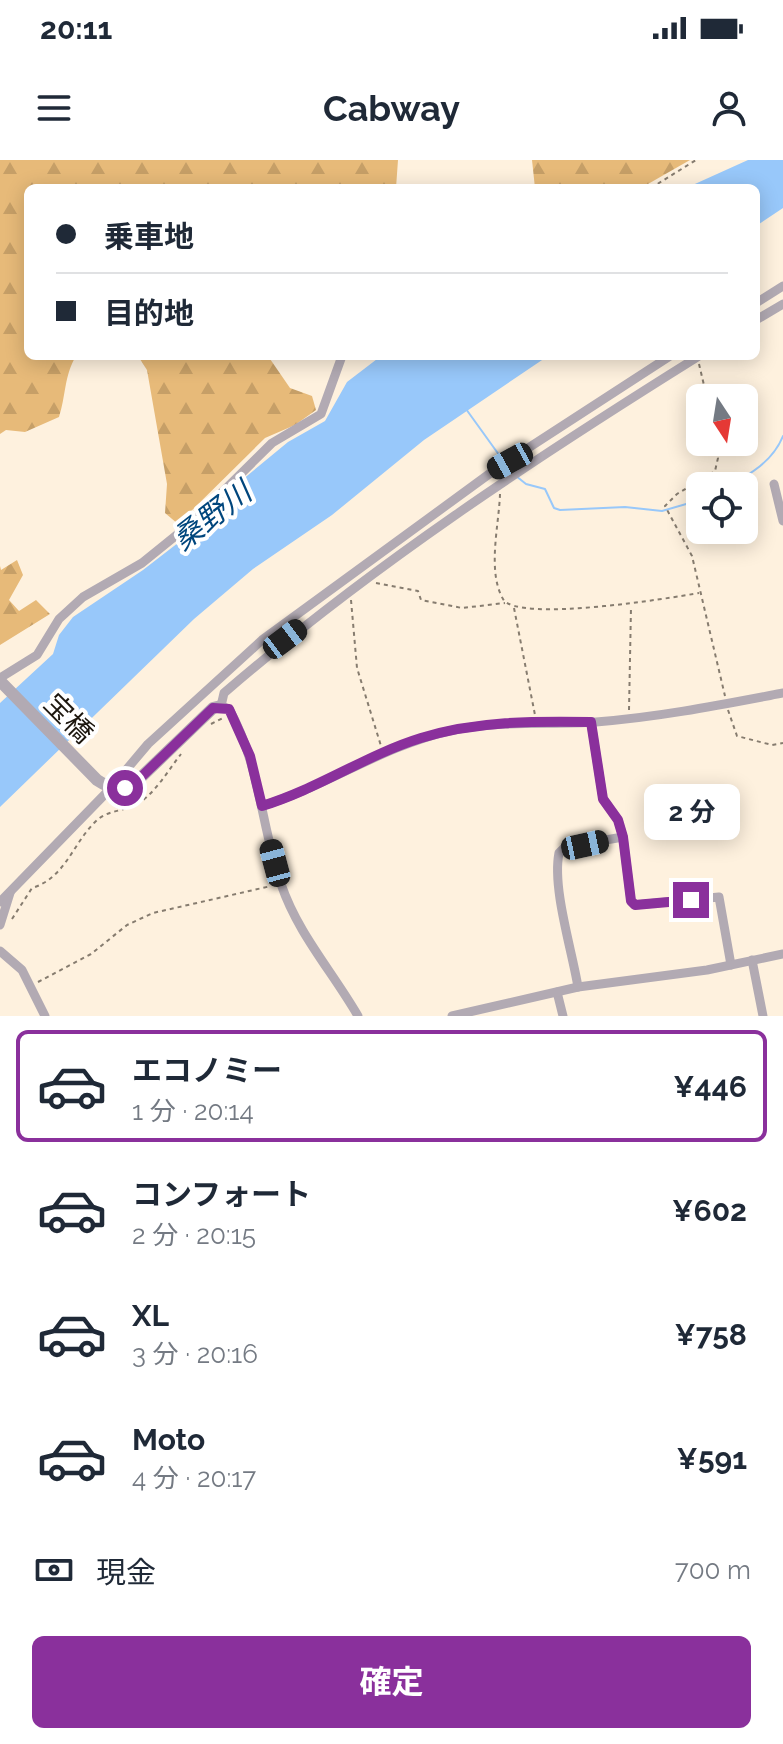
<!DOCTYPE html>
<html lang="ja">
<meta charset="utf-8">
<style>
:root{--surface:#fff;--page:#f2f2f3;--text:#1f2937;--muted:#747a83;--line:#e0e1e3;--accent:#8a309c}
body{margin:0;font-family:Raleway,"Noto Sans JP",sans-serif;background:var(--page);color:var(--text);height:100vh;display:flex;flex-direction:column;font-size:30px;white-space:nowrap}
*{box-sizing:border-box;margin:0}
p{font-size:26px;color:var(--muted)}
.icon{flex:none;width:44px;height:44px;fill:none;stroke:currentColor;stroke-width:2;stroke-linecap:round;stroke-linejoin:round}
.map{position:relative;height:856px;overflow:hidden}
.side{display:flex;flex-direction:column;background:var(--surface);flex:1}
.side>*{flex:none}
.banner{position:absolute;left:24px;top:24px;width:736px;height:176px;border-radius:12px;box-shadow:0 4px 20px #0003;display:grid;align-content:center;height:176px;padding:0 32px;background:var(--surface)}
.needle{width:52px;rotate:168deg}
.fabs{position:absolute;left:686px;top:224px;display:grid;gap:16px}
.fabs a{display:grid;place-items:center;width:72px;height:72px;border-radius:12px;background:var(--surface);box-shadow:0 4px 20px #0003;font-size:40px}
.end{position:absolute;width:36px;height:36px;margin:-18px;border:10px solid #8a309c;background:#fff;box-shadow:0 0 0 4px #fff}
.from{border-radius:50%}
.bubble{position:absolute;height:56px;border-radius:12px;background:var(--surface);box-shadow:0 4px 20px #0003;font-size:26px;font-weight:700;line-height:56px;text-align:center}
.car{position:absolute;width:24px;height:48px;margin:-24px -12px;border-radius:10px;box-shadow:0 0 6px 2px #0007;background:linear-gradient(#222 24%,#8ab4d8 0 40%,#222 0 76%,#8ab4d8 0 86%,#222 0)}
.banner b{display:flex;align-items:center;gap:28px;height:76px;font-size:30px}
.banner b+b{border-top:2px solid var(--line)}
.banner i{width:20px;height:20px;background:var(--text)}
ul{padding:14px 0 0;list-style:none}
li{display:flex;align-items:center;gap:24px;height:112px;margin:0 16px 12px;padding:0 16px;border:4px solid transparent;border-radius:12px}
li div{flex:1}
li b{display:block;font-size:30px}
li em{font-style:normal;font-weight:700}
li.selected{border-color:var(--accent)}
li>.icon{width:72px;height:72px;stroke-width:1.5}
.pay{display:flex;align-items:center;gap:20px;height:88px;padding:0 32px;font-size:30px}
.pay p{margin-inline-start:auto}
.button{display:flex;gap:16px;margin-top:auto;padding:16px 32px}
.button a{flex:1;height:92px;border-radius:12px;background:var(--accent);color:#fff;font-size:32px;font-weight:700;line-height:92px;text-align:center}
.status{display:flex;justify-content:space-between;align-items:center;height:56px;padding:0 40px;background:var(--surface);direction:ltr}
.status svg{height:22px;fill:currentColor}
header{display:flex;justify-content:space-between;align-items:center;height:104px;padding:0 32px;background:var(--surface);font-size:36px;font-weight:700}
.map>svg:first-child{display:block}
</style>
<div class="status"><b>20:11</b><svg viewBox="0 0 49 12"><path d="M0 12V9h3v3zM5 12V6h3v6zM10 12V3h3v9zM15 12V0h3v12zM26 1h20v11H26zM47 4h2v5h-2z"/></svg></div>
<header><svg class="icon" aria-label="menu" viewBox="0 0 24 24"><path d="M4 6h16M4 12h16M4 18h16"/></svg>Cabway<svg class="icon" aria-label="person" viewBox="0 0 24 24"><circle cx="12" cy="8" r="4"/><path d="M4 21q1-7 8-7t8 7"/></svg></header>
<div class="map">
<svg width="783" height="856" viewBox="0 0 783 856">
<defs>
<pattern id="forest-firs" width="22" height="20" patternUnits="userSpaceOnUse" patternTransform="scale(2)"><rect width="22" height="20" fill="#e7ba79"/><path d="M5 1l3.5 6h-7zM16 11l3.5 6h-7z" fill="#c69f67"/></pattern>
</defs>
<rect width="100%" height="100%" fill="#fef1de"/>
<g fill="url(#forest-firs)">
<path d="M0 0H398L396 28H28V196H76C64 216 66 236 59 257L25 272 6 270 0 274Z"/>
<path d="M532 0H690L641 28H535Z"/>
<path d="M138 196H268L290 228 312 236 316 250 295 265 265 278 178 364 165 353 167 324 147 210Z"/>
<path d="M17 400 23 415 9 440 19 451 36 440 50 454 0 485V406L1 410Z"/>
</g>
<g fill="#98c8fa">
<path d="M748 0H783V48L756 66V28H686Z"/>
<path d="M381 196H548L424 280 332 355 253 409 194 459 0 647V543L53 494 59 475 73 457 143 410 205 362 225 334 288 282 325 261 347 222Z"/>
</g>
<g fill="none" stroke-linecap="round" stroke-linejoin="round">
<g stroke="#98c8fa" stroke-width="2">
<path d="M466 249 502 299"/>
<path d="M516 316 526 324 545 329 554 348 560 350 625 347 662 351 700 340"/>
<path d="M727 326C750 315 773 301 783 276"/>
</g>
<g stroke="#867c6f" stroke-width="2" stroke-dasharray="4 4" stroke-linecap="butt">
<path d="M651 28 696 0"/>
<path d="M699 204 707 238"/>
<path d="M715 282 718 298 715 311 677 334 665 346 692 396 725 536"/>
<path d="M500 334C499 365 487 411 503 439 517 463 671 438 699 433"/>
<path d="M376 423 418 431 421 440 462 448 505 443"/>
<path d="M351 440 357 508 381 586"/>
<path d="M514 448 535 555"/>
<path d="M629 550 631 447"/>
<path d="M728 550 737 576 772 585 783 583"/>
<path d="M211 564 223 558"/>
<path d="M12 759 32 728C65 718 72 685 95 662 107 650 121 652 135 645 153 637 169 609 181 594"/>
<path d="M38 822 91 794 127 765 153 753 271 726"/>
</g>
<g stroke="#b2aab3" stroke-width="9">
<path d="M756 143 783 126"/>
<path d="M756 160 783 144"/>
<path d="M774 324 783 361"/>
<path d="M0 518 37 495 59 459 83 437 142 403 189 365 272 283 321 254 342 196"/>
<path d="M591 562 603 639 618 660 623 677 631 741 635 745 719 737 731 805"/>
<path d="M262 646C327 626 383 586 449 571 498 560 546 565 596 562 660 557 720 545 783 533"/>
<path d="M0 742 110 629 148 584 262 480 496 309 670 196"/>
<path d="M0 765 10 733"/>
<path d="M0 791 22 810 45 856"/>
<path d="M752 800 763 856"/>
<path d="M578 827C572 790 552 728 559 693L565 687 623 677"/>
<path d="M557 832 563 856"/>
<path d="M358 856C332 811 298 774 281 724 261 666 260 604 229 549L221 546 224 533C371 406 534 299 699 196"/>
<path d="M452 856 578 827 707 810 783 794"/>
</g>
<path stroke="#b2aab3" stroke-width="12" d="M0 521 97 620C112 630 120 630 136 622L213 548 221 546"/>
</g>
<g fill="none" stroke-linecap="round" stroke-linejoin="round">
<path stroke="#8a309c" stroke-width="10" d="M125 628 136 622 213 548 229 549 250 596 262 646C318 629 366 595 421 578 476 561 534 561 591 562L603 639 618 660 623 677 631 741 635 745 691 740"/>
</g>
<g text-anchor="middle" stroke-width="8" stroke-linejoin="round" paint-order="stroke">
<g font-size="28" fill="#1c160e" stroke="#fff">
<text transform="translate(69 558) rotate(45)" y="10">宝橋</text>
</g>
<g font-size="30" font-style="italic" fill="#00467d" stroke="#fff">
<text transform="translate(212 356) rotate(-38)" y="10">桑野川</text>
</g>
</g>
</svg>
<div class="fabs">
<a><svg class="needle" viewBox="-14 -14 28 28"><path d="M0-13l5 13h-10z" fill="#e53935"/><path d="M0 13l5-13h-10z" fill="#747a83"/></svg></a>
<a><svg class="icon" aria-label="locate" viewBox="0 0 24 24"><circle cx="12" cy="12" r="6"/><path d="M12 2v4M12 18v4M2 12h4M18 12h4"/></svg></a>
</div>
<i class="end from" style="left:125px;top:628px"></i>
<i class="end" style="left:691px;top:740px"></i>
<div class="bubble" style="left:644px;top:624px;width:96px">2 分</div>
<i class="car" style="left:510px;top:301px;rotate:241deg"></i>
<i class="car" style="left:285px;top:479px;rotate:53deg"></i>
<i class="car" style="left:585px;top:685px;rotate:78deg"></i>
<i class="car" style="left:275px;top:703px;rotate:345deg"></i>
<div class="banner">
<b><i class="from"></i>乗車地</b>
<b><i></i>目的地</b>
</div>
</div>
<section class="side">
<ul>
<li class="selected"><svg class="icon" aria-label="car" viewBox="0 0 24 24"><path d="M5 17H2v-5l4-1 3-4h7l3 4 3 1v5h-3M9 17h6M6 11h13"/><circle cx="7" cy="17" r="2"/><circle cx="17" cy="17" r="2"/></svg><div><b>エコノミー</b><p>1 分 · 20:14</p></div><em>¥446</em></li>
<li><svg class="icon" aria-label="car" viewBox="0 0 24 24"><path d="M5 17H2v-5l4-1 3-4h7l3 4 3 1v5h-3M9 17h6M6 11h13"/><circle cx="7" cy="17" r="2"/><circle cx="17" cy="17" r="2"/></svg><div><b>コンフォート</b><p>2 分 · 20:15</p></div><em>¥602</em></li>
<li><svg class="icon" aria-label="car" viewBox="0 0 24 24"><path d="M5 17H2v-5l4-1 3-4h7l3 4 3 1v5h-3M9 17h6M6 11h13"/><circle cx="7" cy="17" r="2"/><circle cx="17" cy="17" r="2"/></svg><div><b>XL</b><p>3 分 · 20:16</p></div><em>¥758</em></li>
<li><svg class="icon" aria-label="car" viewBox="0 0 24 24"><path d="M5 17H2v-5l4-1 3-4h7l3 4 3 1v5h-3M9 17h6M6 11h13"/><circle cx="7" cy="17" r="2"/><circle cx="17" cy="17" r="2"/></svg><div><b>Moto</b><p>4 分 · 20:17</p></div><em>¥591</em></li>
</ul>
<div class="pay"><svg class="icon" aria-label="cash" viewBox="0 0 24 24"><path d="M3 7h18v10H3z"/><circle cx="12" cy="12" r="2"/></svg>現金<p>700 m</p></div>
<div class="button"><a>確定</a></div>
</section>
